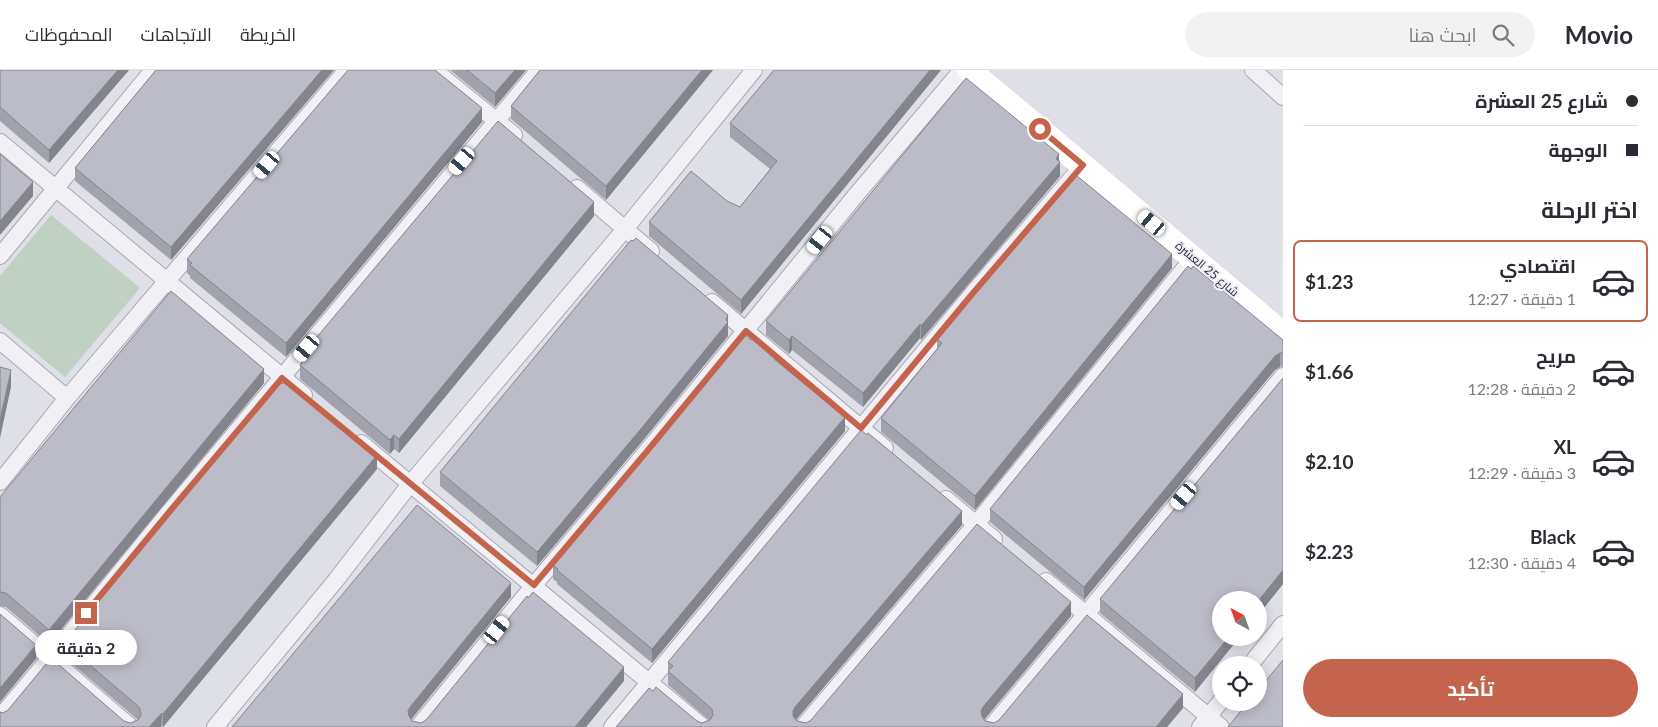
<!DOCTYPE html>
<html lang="ar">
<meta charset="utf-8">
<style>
:root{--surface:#fff;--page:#f2f2f3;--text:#2b2b33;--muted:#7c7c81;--line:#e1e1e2;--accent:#c4644c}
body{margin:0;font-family:Lato,Cairo,sans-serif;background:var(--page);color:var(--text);direction:rtl;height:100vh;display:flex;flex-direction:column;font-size:19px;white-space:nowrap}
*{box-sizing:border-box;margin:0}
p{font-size:16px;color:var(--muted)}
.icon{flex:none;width:28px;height:28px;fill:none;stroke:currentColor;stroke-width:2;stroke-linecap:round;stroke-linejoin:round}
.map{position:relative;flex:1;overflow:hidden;direction:ltr}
.sheet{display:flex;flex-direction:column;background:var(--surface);width:375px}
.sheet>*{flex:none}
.top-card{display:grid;align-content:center;height:110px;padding:0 20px;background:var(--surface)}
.needle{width:32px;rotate:319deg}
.tools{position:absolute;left:1212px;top:521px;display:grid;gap:10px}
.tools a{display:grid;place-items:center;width:55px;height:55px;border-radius:50%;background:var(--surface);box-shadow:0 2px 12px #0003;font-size:25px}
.end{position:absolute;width:22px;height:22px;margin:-11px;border:6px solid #c4644c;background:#fff;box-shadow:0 0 0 2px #fff}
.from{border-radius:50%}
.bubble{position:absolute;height:35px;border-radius:18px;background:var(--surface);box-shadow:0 2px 12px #0003;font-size:16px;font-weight:700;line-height:35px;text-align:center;direction:rtl}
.car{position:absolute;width:15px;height:30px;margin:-15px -8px;border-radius:6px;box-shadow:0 0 4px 1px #0007;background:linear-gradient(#fff 24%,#345 0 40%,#fff 0 76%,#345 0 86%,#fff 0)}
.top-card b{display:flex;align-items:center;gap:18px;height:48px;font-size:19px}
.top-card b+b{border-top:1px solid var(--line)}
.top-card i{width:12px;height:12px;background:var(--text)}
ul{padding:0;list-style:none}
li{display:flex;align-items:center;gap:15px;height:82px;margin:0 10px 8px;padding:0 10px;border:2px solid transparent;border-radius:8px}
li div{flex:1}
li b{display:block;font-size:19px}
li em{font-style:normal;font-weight:700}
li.current{border-color:var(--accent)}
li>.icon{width:45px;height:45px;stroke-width:1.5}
h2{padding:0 20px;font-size:22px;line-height:60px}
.cta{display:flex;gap:10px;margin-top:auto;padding:10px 20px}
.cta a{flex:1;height:58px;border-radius:30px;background:var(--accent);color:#fff;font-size:20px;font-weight:700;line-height:58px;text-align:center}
header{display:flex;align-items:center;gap:30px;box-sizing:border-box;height:70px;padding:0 25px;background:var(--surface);border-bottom:1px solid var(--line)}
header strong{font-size:24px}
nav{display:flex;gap:28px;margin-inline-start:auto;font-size:18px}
.search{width:350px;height:45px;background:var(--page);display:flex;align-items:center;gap:12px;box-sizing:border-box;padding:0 18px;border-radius:28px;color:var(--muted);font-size:19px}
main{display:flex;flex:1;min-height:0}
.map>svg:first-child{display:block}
</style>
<header>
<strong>Movio</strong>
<div class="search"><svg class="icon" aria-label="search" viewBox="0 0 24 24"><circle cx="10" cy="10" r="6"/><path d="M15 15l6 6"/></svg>ابحث هنا</div>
<nav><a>الخريطة</a><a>الاتجاهات</a><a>المحفوظات</a></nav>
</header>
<main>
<section class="sheet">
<div class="top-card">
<b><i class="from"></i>شارع 25 العشرة</b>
<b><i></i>الوجهة</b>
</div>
<h2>اختر الرحلة</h2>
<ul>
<li class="current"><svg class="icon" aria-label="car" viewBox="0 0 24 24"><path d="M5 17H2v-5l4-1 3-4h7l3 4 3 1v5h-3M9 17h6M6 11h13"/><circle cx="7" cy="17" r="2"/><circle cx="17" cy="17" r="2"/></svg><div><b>اقتصادي</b><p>1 دقيقة · 12:27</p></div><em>$1.23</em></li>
<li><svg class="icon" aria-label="car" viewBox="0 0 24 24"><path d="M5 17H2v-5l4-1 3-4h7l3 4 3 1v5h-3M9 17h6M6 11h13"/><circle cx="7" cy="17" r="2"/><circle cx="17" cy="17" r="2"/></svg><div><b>مريح</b><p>2 دقيقة · 12:28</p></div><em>$1.66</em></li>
<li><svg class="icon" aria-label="car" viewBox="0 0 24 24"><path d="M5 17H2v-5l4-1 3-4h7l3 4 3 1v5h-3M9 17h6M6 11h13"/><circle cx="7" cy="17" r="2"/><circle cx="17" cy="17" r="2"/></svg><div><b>XL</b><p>3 دقيقة · 12:29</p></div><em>$2.10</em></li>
<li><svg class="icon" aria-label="car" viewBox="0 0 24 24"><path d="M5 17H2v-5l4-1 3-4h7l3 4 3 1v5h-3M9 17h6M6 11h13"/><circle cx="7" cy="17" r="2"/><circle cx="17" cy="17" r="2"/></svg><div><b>Black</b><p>4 دقيقة · 12:30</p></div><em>$2.23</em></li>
</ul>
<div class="cta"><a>تأكيد</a></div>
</section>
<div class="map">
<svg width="1283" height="657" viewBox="0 0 1283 657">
<rect width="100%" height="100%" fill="#dfdfe7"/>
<path fill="#c0d0c2" d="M51 145 140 218 65 307 0 253V206Z"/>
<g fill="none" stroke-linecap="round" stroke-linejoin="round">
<defs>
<g id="street">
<path d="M434 0 514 65"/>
<path d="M1253 0 1283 27"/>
<path d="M0 72 304 325"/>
<path d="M577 118 651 181"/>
<path d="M0 186 153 0"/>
<path d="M712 232 885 378"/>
<path d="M0 271 67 328"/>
<path d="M361 373 703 657"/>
<path d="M0 412 67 328 347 0"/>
<path d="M946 429 994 469"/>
<path d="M1046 511 1221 657"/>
<path d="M0 545 131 657"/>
<path d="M1250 595 1283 554"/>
<path d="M0 647 51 587 170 441 539 0"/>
<path d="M215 657 336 510 411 413 625 159 754 0"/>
<path d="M418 657 534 515 648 380 856 125 962 0"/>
<path d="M612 657 973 223 1083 95"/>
<path d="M803 657 976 454 1193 188"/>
<path d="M991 657 1086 544 1283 306"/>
<path d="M1200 657 1221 631"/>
</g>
</defs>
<use href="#street" stroke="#a8a8b4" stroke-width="18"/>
<use href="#street" stroke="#f1f1f5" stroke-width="16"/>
<path stroke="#fff" stroke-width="24" d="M969 0 1283 264"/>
</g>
<g fill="#a2a2ad">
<path d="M0 0H129L49 93 0 51Z"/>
<path d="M156 0H334L171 190 75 111V98Z"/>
<path d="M450 0H526L495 37Z"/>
<path d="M540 0H713L606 130 511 49V36Z"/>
<path d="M774 0H941L741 244 649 166V152L740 137 770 99 730 67V53Z"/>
<path d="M482 52 286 287 190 208V206L187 203V189Z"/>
<path d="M1059 91 1060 106 921 270 920 268 863 337 792 280 789 284 766 265V251Z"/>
<path d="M594 146 399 383 394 379 390 384 300 309V295L301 293V286Z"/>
<path d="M1172 198 975 440 881 362V348L937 280V269Z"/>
<path d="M728 245V266L640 374 537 496 440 416V402Z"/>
<path d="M1283 270V296L1280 297 1275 300 1084 530 990 452V439Z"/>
<path d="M776 291 845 361 652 593 557 514V512L553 509V495Z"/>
<path d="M1283 308V514L1259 544V530L1195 622 1100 543V529Z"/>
<path d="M264 313 49 574 6 537 0 536V427Z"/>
<path d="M377 399 163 657 162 656 161 657H0L124 651 130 653 138 650 64 587V573Z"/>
<path d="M962 455 796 650 797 651 806 653 1071 546 984 650 985 651 994 653 1183 638 1167 657H616L697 651 702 653 709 650 668 615V592Z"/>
</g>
<g fill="#84848d">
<path d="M118 0H129L49 93V80Z"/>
<path d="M322 0H334L171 190V177Z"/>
<path d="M515 0H526L495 37V23Z"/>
<path d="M702 0H713L606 130V116Z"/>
<path d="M930 0H941L741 244V230Z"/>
<path d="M482 38V52L286 287V273Z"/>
<path d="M1059 84V94L1060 92V106L921 270V256Z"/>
<path d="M33 112V126L0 165V151Z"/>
<path d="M594 132V146L399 383V369Z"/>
<path d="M1172 184V198L975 440V426Z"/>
<path d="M728 245V266L640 374 537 496V482L726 250Z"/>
<path d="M920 254V268L863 337V323Z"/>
<path d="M792 266V280L789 284V270Z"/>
<path d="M1280 283V297L1275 300 1084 530V517L1275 286Z"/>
<path d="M264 299V313L49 574V560Z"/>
<path d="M11 300V317L0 368V350Z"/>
<path d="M845 347V361L652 593V579Z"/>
<path d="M394 365V379L390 384V370Z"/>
<path d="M377 385V399L163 657V644Z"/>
<path d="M962 441V455L795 651 793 655V641L795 637Z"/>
<path d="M1283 500V514L1259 544V530Z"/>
<path d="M511 513V527L410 651 408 655V641L410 637Z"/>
<path d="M1071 532V546L983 651 981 655V641L983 637Z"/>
<path d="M1228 568H1239L1195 622V608Z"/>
<path d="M36 575V589L0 632V618Z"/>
<path d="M624 597V611L586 657H575Z"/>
<path d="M1183 624V638L1167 657H1156Z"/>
<path d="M162 643 161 657H149Z"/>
</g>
<g fill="#bcbcc9" stroke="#84848d">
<path d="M0 0H118L49 80 0 37Z"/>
<path d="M156 0H322L171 177 75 98Z"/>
<path d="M348 0H435L482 38 286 273 190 195 192 193 187 189Z"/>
<path d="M467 0H515L495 23Z"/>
<path d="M540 0H702L606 116 511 36Z"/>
<path d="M774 0H930L741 230 649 152 691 101 727 131 740 137 777 91 730 53Z"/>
<path d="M966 8 1059 84 1056 89 1060 92 921 256 920 254 863 323 792 266 789 270 766 251Z"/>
<path d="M498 51 594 132 399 369 394 365 390 370 300 295 305 289 301 286Z"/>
<path d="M0 84 33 112 0 151Z"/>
<path d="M1076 105 1172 184 975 426 881 348 942 273 937 269Z"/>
<path d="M636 168 728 245 726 250 728 252 640 360 537 482 440 402 631 170 633 171Z"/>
<path d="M1188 196 1191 199 1193 196 1283 270V283H1280L1275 286 1084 517 990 439Z"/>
<path d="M171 221 264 299 49 560 6 523 0 522V427Z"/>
<path d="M744 264 751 270 753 266 776 286 774 289 845 347 652 579 557 500 558 499 553 495 656 373Z"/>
<path d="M0 297 11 300 0 350Z"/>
<path d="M1283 308V500L1259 530H1221V568H1228L1195 608 1100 529Z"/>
<path d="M287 310 377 385 163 644 162 643 149 657H0V642L3 643 8 640 51 588 124 651 130 653 138 650 141 645 140 639 138 636 64 573 280 312 282 314Z"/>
<path d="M861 360 867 365 868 363 962 441 795 637 793 641V646L797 651 806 653 811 650 977 454 1071 532 983 637 981 641 982 646 985 651 994 653 999 650 1087 545 1183 624 1156 657H616L649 618 653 621 656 617 697 651 702 653 710 650 713 645 712 639 668 601 673 596 668 592Z"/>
<path d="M417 435 511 513 410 637 408 641 409 646 412 651 421 653 426 650 527 526 528 528 533 522 624 597 575 657H232Z"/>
<path d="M0 544 36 575 0 618Z"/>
<path d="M1283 590V657H1228L1248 632H1259V619Z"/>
</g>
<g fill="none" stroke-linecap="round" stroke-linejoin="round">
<path stroke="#c4644c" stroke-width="6" d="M86 543 170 441 282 308 534 515 648 380 746 261 861 358 973 223 1083 95 1040 59"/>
</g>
<g text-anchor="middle" stroke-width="4" stroke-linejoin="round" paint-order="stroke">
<g font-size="12" fill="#29293d" stroke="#eeeef5">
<text transform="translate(1207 199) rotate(40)" y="4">شارع 25 العشرة</text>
</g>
</g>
</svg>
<div class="tools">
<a><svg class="needle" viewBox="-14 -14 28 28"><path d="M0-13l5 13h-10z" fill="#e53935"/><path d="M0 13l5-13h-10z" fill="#7c7c81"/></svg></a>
<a><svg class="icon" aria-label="locate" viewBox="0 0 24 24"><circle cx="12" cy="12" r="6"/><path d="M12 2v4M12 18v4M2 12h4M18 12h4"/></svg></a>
</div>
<i class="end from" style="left:1040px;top:59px"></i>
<i class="end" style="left:86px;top:543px"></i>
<div class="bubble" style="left:35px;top:560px;width:102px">2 دقيقة</div>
<i class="car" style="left:462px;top:91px;rotate:220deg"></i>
<i class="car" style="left:267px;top:95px;rotate:220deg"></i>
<i class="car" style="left:1152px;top:153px;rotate:310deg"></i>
<i class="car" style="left:820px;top:170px;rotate:219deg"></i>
<i class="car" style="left:307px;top:278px;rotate:220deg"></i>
<i class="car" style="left:1184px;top:426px;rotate:220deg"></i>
<i class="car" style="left:497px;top:560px;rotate:39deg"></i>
</div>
</main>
